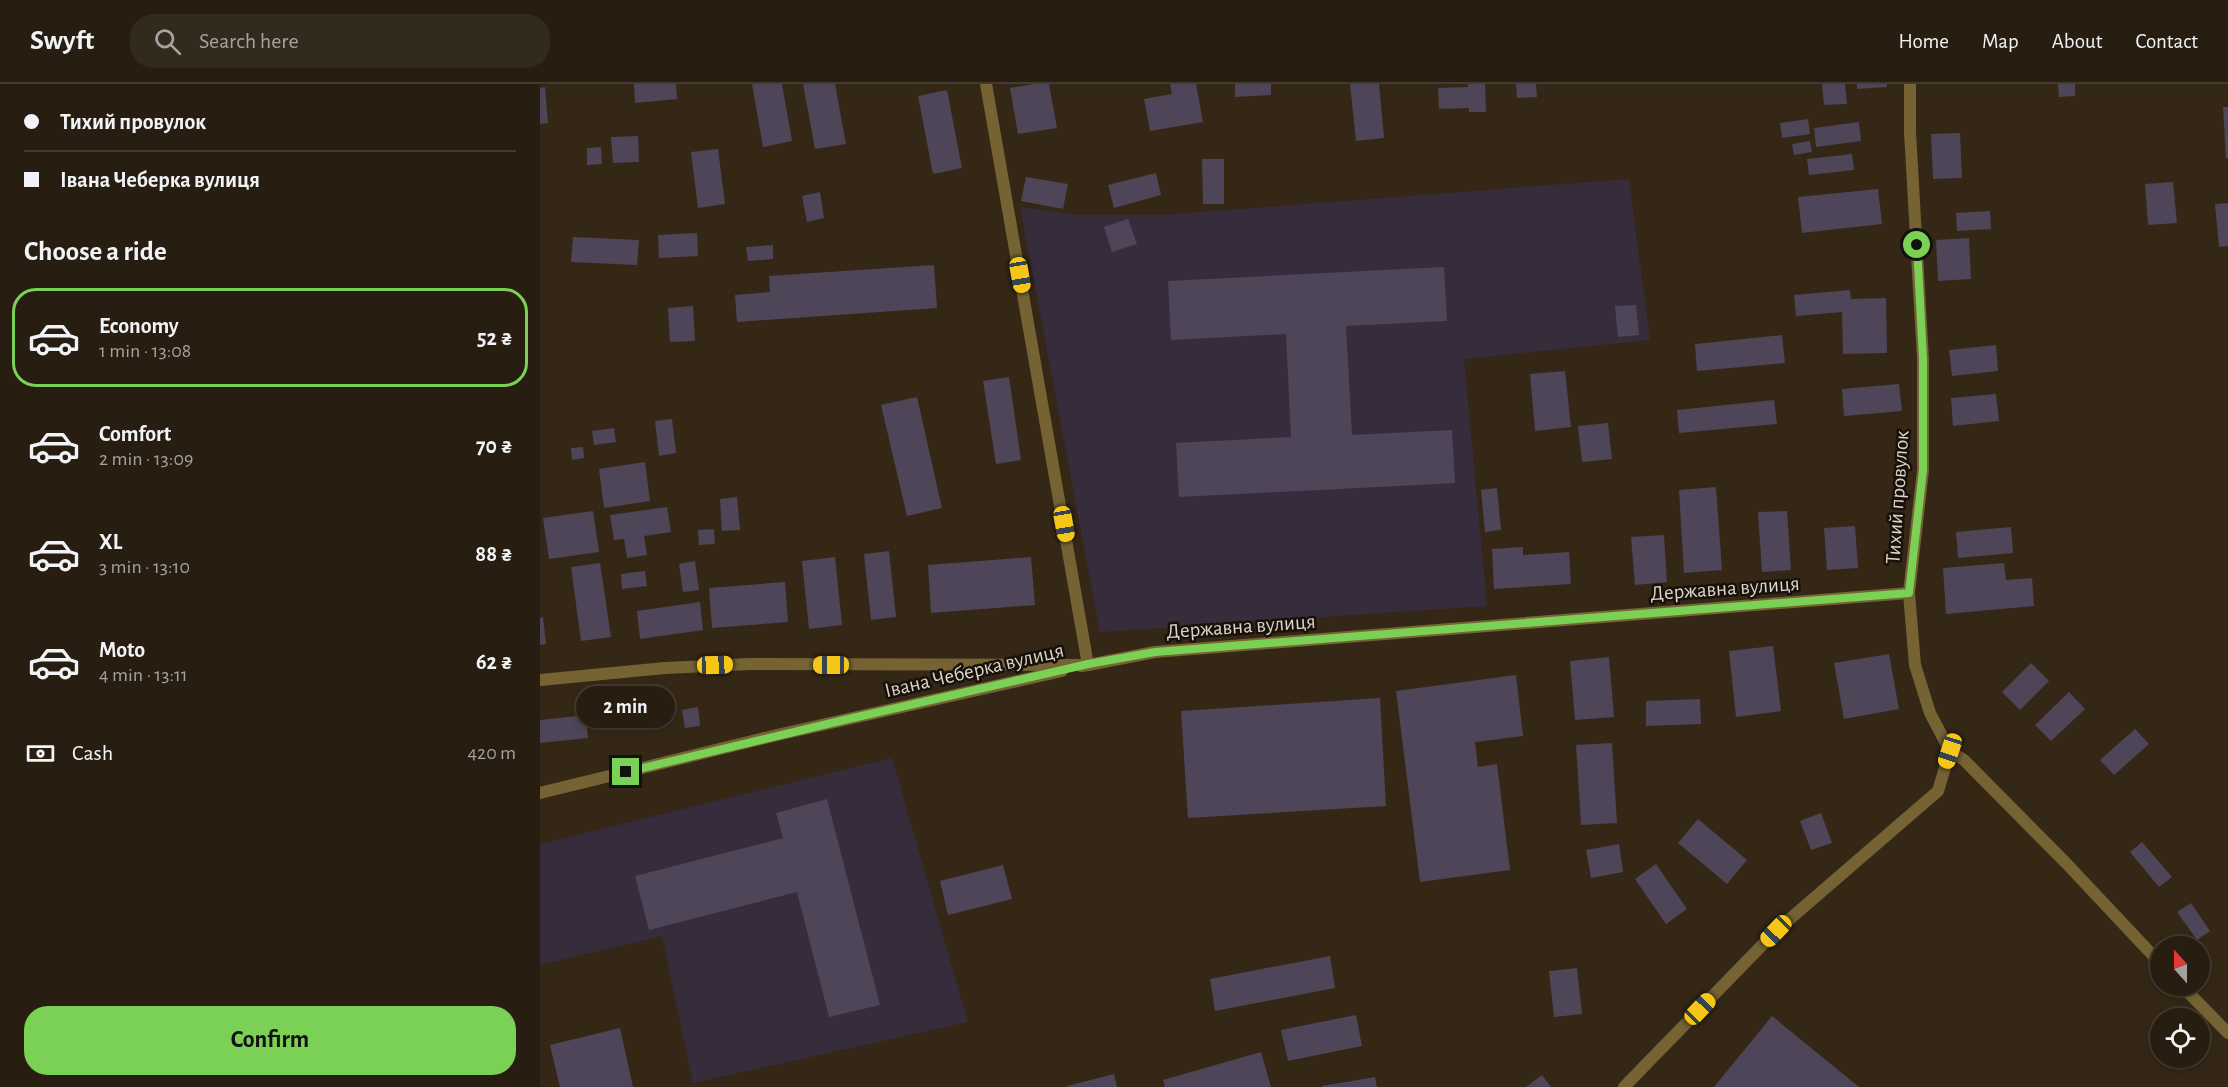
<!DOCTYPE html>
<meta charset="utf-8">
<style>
:root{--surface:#271d10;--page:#332a1e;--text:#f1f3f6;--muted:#a4a29f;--line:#433b30;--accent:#7bd156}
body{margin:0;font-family:"Alegreya Sans",sans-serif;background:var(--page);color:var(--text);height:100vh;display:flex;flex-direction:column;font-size:22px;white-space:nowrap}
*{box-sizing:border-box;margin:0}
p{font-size:20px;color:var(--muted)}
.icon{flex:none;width:33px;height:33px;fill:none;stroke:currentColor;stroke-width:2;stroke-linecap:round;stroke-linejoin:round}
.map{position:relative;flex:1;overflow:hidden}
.sheet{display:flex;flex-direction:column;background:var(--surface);width:540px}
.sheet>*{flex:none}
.hud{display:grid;align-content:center;height:132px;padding:0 24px;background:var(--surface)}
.needle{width:39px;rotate:339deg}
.fabs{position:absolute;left:1610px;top:852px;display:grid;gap:12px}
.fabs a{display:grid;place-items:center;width:60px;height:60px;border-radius:50%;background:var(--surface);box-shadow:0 3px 9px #0003,0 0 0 2px var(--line);font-size:30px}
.end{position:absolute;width:27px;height:27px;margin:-14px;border:8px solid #7bd156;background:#111;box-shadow:0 0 0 3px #111}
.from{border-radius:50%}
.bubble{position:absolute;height:42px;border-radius:21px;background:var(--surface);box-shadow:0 3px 9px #0003,0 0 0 2px var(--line);font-size:20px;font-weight:700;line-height:42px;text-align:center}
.car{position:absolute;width:18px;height:36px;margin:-18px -9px;border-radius:8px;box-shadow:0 0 4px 2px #0007;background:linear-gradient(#f5c518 24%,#345 0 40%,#f5c518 0 76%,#345 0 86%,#f5c518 0)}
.hud b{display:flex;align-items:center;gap:21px;height:57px;font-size:22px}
.hud b+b{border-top:2px solid var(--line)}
.hud i{width:15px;height:15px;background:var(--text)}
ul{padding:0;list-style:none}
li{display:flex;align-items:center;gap:18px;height:99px;margin:0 12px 9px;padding:0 12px;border:3px solid transparent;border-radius:24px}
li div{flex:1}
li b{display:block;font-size:22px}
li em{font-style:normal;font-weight:700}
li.active{border-color:var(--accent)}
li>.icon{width:54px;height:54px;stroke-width:1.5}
h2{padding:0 24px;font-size:27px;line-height:72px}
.pay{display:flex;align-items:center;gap:15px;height:66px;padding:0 24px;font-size:22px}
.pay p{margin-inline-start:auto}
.cta{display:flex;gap:12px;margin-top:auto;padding:12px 24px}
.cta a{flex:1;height:69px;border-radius:24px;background:var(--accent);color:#111;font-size:24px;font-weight:700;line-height:69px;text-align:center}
header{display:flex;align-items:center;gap:36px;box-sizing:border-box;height:84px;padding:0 30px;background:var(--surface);border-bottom:2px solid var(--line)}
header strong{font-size:28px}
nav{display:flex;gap:33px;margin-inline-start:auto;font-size:21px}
.search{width:420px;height:54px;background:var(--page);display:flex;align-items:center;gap:15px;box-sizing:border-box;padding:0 21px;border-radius:24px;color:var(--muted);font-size:22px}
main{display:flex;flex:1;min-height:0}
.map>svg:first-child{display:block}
</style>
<header>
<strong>Swyft</strong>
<div class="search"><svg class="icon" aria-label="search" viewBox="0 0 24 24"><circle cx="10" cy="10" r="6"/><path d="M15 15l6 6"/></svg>Search here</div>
<nav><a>Home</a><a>Map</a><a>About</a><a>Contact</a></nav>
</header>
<main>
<section class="sheet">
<div class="hud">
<b><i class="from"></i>Тихий провулок</b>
<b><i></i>Івана Чеберка вулиця</b>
</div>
<h2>Choose a ride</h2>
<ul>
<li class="active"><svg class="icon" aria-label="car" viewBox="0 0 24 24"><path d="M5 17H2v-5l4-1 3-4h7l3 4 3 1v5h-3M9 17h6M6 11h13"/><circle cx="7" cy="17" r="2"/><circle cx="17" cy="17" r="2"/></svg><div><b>Economy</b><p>1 min · 13:08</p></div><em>52 ₴</em></li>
<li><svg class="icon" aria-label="car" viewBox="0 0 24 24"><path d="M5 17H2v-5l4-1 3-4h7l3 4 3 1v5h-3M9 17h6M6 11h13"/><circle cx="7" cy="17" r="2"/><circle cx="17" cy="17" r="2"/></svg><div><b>Comfort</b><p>2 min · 13:09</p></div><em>70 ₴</em></li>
<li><svg class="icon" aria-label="car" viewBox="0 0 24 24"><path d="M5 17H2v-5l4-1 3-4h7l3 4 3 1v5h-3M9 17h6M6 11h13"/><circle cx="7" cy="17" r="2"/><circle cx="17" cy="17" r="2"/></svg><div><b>XL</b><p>3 min · 13:10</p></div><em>88 ₴</em></li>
<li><svg class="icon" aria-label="car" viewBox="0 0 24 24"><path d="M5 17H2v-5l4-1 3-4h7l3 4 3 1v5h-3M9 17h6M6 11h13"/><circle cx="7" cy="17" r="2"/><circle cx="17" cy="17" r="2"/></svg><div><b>Moto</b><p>4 min · 13:11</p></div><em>62 ₴</em></li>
</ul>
<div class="pay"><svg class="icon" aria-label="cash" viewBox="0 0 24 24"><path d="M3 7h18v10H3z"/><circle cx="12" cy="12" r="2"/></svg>Cash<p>420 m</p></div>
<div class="cta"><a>Confirm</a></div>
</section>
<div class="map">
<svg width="1688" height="1003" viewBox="0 0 1688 1003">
<rect width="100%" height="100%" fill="#342716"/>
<g fill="#372c3b">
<path d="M1089 95 1110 256 924 275 947 522 560 548 480 123 540 131H622Z"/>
<path d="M352 674 428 938 153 999 122 852 0 881V760Z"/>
</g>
<g fill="#4e4558">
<path d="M94 0H136L137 15 95 19Z"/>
<path d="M212 0H242L252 57 223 63Z"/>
<path d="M263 0H295L306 60 275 65Z"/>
<path d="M494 0H509L517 44 478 50 470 4Z"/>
<path d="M630 0H656L663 38 610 47 604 15 632 10Z"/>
<path d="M695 0H731V11L695 13Z"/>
<path d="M810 0H839L844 54 816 57Z"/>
<path d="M928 0H945L946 28H929V24L899 25 898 4 928 3Z"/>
<path d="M976 0H996L997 13 977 14Z"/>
<path d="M1282 0H1305L1307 20 1284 21Z"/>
<path d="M1317 0H1347V3L1317 5Z"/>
<path d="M1518 0H1535V12L1519 13Z"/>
<path d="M5 3 8 39 0 40V4Z"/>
<path d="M407 6 422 84 393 90 378 12Z"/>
<path d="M1683 23H1688V74H1686Z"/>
<path d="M1268 35 1270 50 1242 54 1240 39Z"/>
<path d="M1319 38 1321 57 1276 63 1274 44Z"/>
<path d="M1420 49 1422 94 1393 95 1391 50Z"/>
<path d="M98 52 99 78 73 79 71 53Z"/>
<path d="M1270 57 1272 68 1254 71 1252 60Z"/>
<path d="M61 63 62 80 47 81V64Z"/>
<path d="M178 65 185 120 158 124 151 68Z"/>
<path d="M1312 70 1314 86 1269 91 1267 75Z"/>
<path d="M662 75H684V120H663Z"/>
<path d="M616 89 621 111 574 124 568 101Z"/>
<path d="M486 93 528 100 523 125 481 117Z"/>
<path d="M1633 98 1637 139 1608 141 1605 100Z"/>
<path d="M1338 105 1342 140 1262 149 1258 113Z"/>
<path d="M280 108 284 134 267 138 262 112Z"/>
<path d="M1688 119V162L1679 163 1675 120Z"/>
<path d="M1450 127 1451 145 1417 147 1416 129Z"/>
<path d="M588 135 597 160 572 168 564 143Z"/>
<path d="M157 149 158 172 119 174 118 151Z"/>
<path d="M33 153 99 156 97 181 31 178Z"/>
<path d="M1429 154 1431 195 1398 197 1396 156Z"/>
<path d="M233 161V175L208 177 206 163Z"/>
<path d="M394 181 397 224 197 238 195 211 230 208 229 192Z"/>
<path d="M904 183 907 237 806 242 812 351 912 346 915 399 639 413 636 359 751 353 746 250 631 256 628 197Z"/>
<path d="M1310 206 1311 215 1346 214 1347 269 1303 270 1302 228 1256 232 1254 211Z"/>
<path d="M1096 221 1099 251 1078 253 1075 222Z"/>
<path d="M153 222 155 257 130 258 128 224Z"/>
<path d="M1242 251 1245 279 1157 287 1155 260Z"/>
<path d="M1456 261 1458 287 1412 292 1409 266Z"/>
<path d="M1025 287 1031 343 995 347 990 290Z"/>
<path d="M469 293 481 376 456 380 443 297Z"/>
<path d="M1359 300 1362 327 1304 332 1302 305Z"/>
<path d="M1456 310 1459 337 1413 342 1411 314Z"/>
<path d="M377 313 402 424 367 432 341 321Z"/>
<path d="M1234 316 1237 340 1139 349 1137 326Z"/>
<path d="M132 335 136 369 119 372 115 337Z"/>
<path d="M1068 339 1072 375 1042 378 1038 342Z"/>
<path d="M74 344 76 358 54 361 52 347Z"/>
<path d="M43 363 44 374 32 376 31 364Z"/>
<path d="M105 378 110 417 64 424 59 385Z"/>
<path d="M1176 403 1182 486 1144 489 1139 406Z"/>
<path d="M957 404 961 446 945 448 941 406Z"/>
<path d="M197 413 200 446 182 447 180 415Z"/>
<path d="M127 423 131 448 104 452 107 471 87 474 84 455 74 456 70 431Z"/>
<path d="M53 427 59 468 9 475 3 434Z"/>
<path d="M1247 427 1251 486 1222 488 1218 428Z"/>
<path d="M1315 442 1318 484 1287 486 1284 444Z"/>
<path d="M1471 443 1473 469 1418 474 1416 448Z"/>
<path d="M174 445 175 460 159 461 158 446Z"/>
<path d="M1124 451 1127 498 1095 501 1091 453Z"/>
<path d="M983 463V471L1029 468 1031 500 954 505 952 465Z"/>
<path d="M349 467 356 533 331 536 324 470Z"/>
<path d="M295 473 302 541 269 545 262 477Z"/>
<path d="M491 473 495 521 391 529 388 481Z"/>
<path d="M155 477 159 506 143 508 139 480Z"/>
<path d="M60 479 71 553 41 557 31 483Z"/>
<path d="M1464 479 1466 496 1492 494 1494 522 1406 530 1403 484Z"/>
<path d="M105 487 107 502 82 505 81 490Z"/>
<path d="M245 498 248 538 172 544 169 504Z"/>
<path d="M160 518 163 546 100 555 97 527Z"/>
<path d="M3 533 6 560 0 561V534Z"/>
<path d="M1233 562 1241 627 1196 633 1189 567Z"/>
<path d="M1349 570 1359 625 1304 635 1294 579Z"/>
<path d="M1069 573 1074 633 1035 636 1030 577Z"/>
<path d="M1491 579 1509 597 1480 626 1462 608Z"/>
<path d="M976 591 983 652 935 658 938 683 957 680 970 786 880 798 856 607Z"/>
<path d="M1529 608 1545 625 1511 657 1495 641Z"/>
<path d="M840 614 846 722 648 734 641 627Z"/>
<path d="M1160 615 1161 640 1106 642V617Z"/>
<path d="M158 623 160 642 145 644 142 626Z"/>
<path d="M46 631 48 654 0 659V636Z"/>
<path d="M1595 645 1609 660 1574 691 1560 676Z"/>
<path d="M1072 659 1077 739 1041 741 1036 661Z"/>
<path d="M287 715 340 921 289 933 257 808 109 846 95 792 243 754 236 729Z"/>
<path d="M1281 729 1292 759 1271 766 1260 737Z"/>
<path d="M1158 735 1207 776 1187 800 1138 759Z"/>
<path d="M1602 758 1632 793 1619 803 1590 768Z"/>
<path d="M1079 760 1083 788 1051 794 1046 766Z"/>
<path d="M1116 780 1147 825 1126 840 1095 795Z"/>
<path d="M463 781 472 815 408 831 400 797Z"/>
<path d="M1651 819 1670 847 1657 856 1637 828Z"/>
<path d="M790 872 795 904 675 927 670 895Z"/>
<path d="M1037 884 1042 930 1014 933 1009 887Z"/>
<path d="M816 931 822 962 748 977 741 946Z"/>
<path d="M1232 932 1319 1003H1174Z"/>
<path d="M80 944 93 1003H20L10 961Z"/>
<path d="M721 968 731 1003H625L623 996Z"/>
<path d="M574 990 577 1003H527V1002Z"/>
<path d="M1002 991 1011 1003H986Z"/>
<path d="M835 993 837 1003H782V1002Z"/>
</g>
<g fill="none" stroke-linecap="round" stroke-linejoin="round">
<path stroke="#756334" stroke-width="12" d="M1084 1003 1236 847 1398 707 1410 667"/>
<g stroke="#756334" stroke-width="12">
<path d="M446 0 548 581 541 582"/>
<path d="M1370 0V48L1383 275V386L1369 509 1375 581 1390 629 1410 667 1424 676 1526 779 1620 879"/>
<path d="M0 596 125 584 210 580 548 581 615 568 1369 509"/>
<path d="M0 709 237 651 522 587"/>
<path d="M1642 902 1688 949"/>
</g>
</g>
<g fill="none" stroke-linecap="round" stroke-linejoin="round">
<path stroke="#7bd156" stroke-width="8" d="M86 688 304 636 548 580 615 568 1369 509 1383 386V275L1377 161"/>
</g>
<g text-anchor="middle" stroke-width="5" stroke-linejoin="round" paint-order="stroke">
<g font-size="21" fill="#dcd3c9" stroke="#17110a">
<text transform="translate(1357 413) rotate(-86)" y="7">Тихий провулок</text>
<text transform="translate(1185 504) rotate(-4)" y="7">Державна вулиця</text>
<text transform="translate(701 542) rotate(-4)" y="7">Державна вулиця</text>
<text transform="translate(434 586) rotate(-13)" y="7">Івана Чеберка вулиця</text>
</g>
</g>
</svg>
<div class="fabs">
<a><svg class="needle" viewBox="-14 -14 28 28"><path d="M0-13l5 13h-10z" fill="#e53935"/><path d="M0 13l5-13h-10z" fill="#a4a29f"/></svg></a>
<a><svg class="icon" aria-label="locate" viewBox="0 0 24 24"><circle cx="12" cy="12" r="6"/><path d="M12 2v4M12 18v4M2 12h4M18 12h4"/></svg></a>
</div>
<i class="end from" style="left:1377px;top:161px"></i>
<i class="end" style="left:86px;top:688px"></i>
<div class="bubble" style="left:36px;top:602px;width:99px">2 min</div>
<i class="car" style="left:480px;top:191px;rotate:170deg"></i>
<i class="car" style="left:524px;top:440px;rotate:170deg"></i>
<i class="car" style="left:175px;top:581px;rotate:88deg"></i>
<i class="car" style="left:291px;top:581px;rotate:270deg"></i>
<i class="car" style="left:1410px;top:667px;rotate:198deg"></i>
<i class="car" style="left:1236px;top:847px;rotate:224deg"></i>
<i class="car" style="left:1160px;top:925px;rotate:44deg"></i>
</div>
</main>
